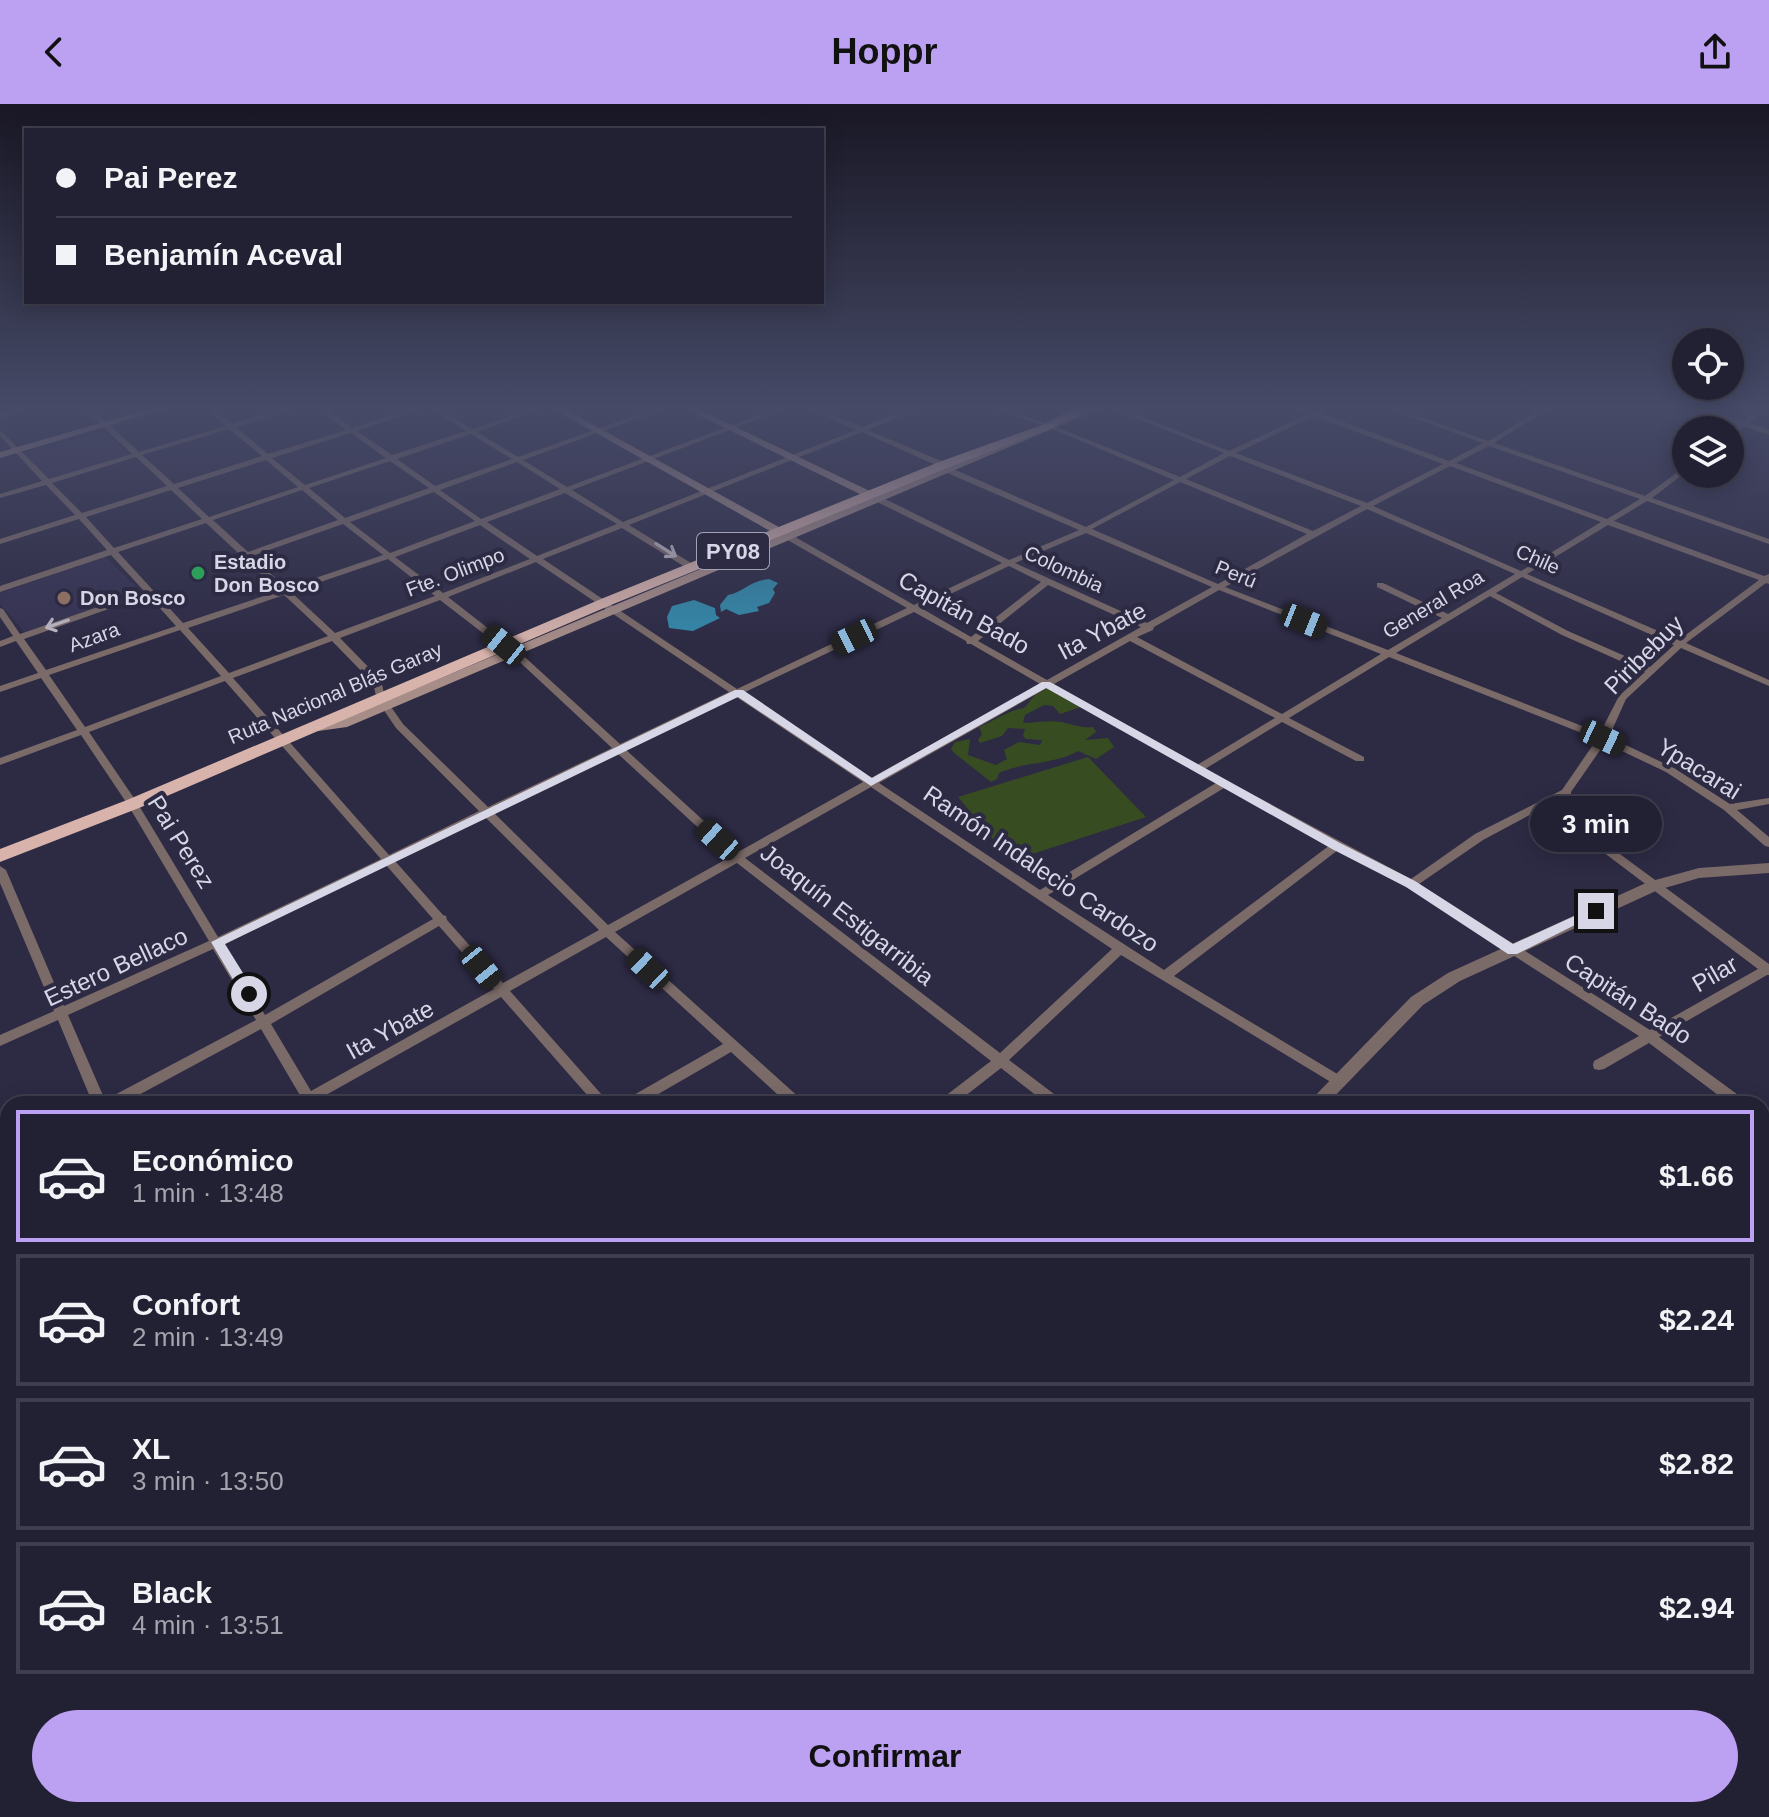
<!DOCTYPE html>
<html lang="es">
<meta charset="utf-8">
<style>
:root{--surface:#222033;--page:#2a283b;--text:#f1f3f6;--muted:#a2a3ac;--line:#3f3e4e;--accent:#bca0f2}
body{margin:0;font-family:Helvetica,sans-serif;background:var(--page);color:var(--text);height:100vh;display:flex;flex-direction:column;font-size:30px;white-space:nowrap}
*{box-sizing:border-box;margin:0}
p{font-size:26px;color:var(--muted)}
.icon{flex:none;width:44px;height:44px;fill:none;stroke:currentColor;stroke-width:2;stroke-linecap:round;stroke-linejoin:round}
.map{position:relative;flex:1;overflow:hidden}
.drawer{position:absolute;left:0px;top:992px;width:1770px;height:722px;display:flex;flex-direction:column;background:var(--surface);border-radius:24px 24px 0 0;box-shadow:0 4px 20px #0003,0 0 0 2px var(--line)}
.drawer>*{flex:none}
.banner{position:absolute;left:24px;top:24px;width:800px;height:176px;border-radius:0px;box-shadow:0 4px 20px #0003,0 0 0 2px var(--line);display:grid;align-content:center;height:176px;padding:0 32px;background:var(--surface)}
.fabs{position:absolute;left:1672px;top:224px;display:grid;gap:16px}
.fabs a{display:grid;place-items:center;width:72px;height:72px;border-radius:50%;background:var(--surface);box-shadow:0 4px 20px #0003,0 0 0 2px var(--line);font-size:40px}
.end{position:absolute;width:36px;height:36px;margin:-18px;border:10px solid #d6d6e6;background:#111;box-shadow:0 0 0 4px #111}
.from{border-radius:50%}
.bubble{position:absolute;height:56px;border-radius:28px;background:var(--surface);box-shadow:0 4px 20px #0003,0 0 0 2px var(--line);font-size:26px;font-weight:600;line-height:56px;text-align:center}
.car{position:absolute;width:24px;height:48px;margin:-24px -12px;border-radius:10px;box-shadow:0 0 6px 2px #0007;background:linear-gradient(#222 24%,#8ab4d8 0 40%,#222 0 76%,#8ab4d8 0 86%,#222 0)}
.banner b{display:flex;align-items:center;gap:28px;height:76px;font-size:30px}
.banner b+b{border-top:2px solid var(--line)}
.banner i{width:20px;height:20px;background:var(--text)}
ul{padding:14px 0 0;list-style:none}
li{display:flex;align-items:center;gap:24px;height:132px;margin:0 16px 12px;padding:0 16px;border:4px solid var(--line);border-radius:0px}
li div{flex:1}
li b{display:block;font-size:30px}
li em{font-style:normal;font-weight:600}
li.on{border-color:var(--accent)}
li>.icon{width:72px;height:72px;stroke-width:1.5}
.action{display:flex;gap:16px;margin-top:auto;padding:16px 32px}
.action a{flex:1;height:92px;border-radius:48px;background:var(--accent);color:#111;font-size:32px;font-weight:600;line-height:92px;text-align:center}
header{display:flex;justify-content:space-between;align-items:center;height:104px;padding:0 32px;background:var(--accent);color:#111;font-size:36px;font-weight:600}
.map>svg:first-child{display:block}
</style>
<header><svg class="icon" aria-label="back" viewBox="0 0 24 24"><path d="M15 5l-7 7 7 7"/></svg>Hoppr<svg class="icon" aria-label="share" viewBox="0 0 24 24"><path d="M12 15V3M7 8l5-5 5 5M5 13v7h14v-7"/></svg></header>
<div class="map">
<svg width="1769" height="1713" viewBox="0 0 1769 1713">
<rect width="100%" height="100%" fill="#2d2a44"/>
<g fill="#353151">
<path d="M102 327 131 352 50 377 22 349Z"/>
<path d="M106 453 142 489 26 530 0 500V489Z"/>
</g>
<g fill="#384c22">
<path d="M1047 584 1081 603 1060 610 1053 602 1044 601 1025 611 1023 619C1035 619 1049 616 1062 618 1074 621 1080 624 1093 623L1096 628 1085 636 1108 634 1114 643 1096 655 1078 647C1054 661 1025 657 999 669L997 675 991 678 953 648 951 645 955 638 970 635 968 651 996 661 1007 655 1004 646 1019 638 1040 641 1042 636 1026 635 1023 632 1025 625 1008 624 1002 632 980 639 978 636 982 630 979 623C995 617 1006 607 1024 604L1035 591Z"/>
<path d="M1088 653 1146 713 1011 757 958 693Z"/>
</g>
<g fill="#3389aa">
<path d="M769 475 778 479 773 485 775 489 769 499 757 503 759 507 739 511 726 505 721 508 720 501 728 491C742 489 749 477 769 475Z"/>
<path d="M694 496 715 504 716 511 720 514 693 527 669 524 667 513 672 502Z"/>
</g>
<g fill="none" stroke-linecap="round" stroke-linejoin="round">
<g fill="#7b6b68" fill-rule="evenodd">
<path d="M24 303H35L0 314V310Z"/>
<path d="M83 303H90L139 348 226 322 204 303H211L232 320 288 303H299L236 323 268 350 346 326 316 303H324L352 324 416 303H427L357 327 392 351 466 327 429 303H437L472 325 537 303H547L477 328 518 353 659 303H669L523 356 567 383 780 303H790L572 386 623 418 856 326 806 303H815L862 323 912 303H922L868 326 946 359V363H940L862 328 629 421 696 462V466H690L622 424 543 455 737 585 907 504 784 434V430H790L914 501 1002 459 875 397V393H881L1009 456 1079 426 945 368V364H951L1086 423 1174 376 1050 324 988 303H998L1054 322 1180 373 1224 349 1107 303H1117L1229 347 1308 310 1293 303H1303L1314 307 1322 303H1331L1320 309 1449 357 1483 339 1383 303H1393L1488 337 1544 303H1552L1494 339 1645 392 1686 362V368L1652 394 1769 435V440L1647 397 1614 417 1764 472 1769 470V480L1766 479 1686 539 1769 576V582L1681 544 1626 595 1609 633 1674 664 1730 700 1769 694V700L1737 706 1769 733V743L1765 742 1724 706 1666 668 1605 639 1571 688V714L1769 860V871H1767L1659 933 1745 996 1747 1000H1730L1649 939 1604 965 1599 966 1594 965 1593 961 1594 957 1639 932 1407 783 1338 746 1174 872 1344 974 1346 978 1344 982 1339 983 1121 851 1009 956 1062 996 1064 1000H1047L1001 964 955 1000H938L940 996 991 957 737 759 615 828 802 996 804 1000H788L731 948 641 1000H623L625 996 723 940 606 833 510 887 610 1000H595L501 893 317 996 319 1000H292L294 996 301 993 261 925 122 1000H93L58 916 0 942V931L54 907 0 779V762L6 766 64 902 209 837 128 701 81 631 0 661V654L77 626 41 574 0 588V582L38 569 16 537 0 543V537L13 532 0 513V504L3 505 20 530 144 487 111 451 0 488V482L107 446 79 415 0 440V435L75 411 46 381 0 394V390L42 377 0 332V326L49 375 132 350ZM1314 312 1443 360 1367 399 1236 349ZM229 325 262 352 174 380 142 351ZM351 329 386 354 305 381 272 354ZM471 330 512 355 435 382 397 355ZM1489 342 1640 395 1607 415 1456 359ZM1230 352 1361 402 1313 427 1186 375ZM136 353 167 382 82 409 52 379ZM266 356 298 383 209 413 178 384ZM390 357 429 384 345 414 309 384ZM517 358 560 385 481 415 440 386ZM1450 362 1601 418 1521 467 1373 402ZM1180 378 1307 430 1218 480 1092 425ZM171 386 202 415 114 444 86 413ZM302 386 338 416 248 448 213 416ZM434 388 475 417 390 449 350 418ZM565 389 617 420 537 452 487 418ZM1367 405 1515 470 1448 510 1383 479H1377V483L1442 514 1388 546 1225 483ZM206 419 279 487 183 519 118 448ZM343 420 383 451 286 484 252 452ZM480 421 530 455 443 489 395 453ZM1608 421 1759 476 1679 536 1527 470ZM1086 429 1212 483 1147 519 1015 459ZM388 455 435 492 335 529 291 488ZM536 458 729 588 620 640 516 545H510V549L612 644 488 703 403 620 389 600H383L381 602 396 624 479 707 389 751 233 574 332 537 373 579 377 596H383L385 594 381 576 340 534 440 496 501 543H507V539L448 493ZM1009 462 1041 478 971 533 921 504ZM1522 473 1674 541 1650 563 1568 527 1496 489ZM1048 481 1141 523 1047 576 978 537ZM1219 486 1381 550 1282 610 1137 533 1153 526 1154 523ZM148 491 176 522 46 566 24 535ZM284 491 328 532 229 569 188 524ZM1490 492 1562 531 1645 568 1619 592 1600 629 1396 549ZM914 508 966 537 967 540H971L1040 580 871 674 743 589ZM180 526 221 572 85 623 49 571ZM1130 537 1275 614 1197 661 1054 580ZM1389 553 1597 635 1562 686 1475 730 1411 775 1205 665 1282 618 1356 657H1364V653L1289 614ZM225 577 381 755 218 833 138 700 89 628ZM1047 584 1216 679 1040 786 879 679ZM735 592 863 678 738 748 625 645ZM617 649 730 753 608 821 494 709ZM871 683 1112 845 1000 949 745 754ZM1224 684 1330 741 1164 866 1048 791ZM1561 695V709L1546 703ZM1537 707 1562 717 1758 865 1650 926 1419 780 1483 736ZM485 713 599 826 503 879 447 816 446 812 443 811 395 757ZM386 761 433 815 265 911 223 841ZM439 822 494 885 311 987 271 920ZM213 845 256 916 105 996 68 911Z"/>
<path d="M1761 303 1769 304 1730 333V328Z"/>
<path d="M1762 1010 1769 1014V1027L1762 1023Z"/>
<path d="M8 1045V1058L0 1061V1048Z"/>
<path d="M1022 1706H1045L1048 1713H1025Z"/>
<path d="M1270 1706H1291L1288 1713H1267Z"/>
<path d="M1296 1706H1320L1323 1713H1299Z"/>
</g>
<g fill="#7b6b68" fill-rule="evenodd">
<path d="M1683 303H1697L1769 325V331Z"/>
<path d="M1769 759V769L1699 774 1658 786 1460 877 1423 901 1327 1000H1307L1411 893 1448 869 1648 778 1699 764Z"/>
<path d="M721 1706H749L746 1713H718Z"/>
</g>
<g fill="#a68d88" fill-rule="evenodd">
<path d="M156 303H171L0 354V348Z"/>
<path d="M550 303H561L788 428 873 393H866L682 303H694L874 389V393L1092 303H1104L347 623 297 630V624L339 617 779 432Z"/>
</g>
<path fill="#d7b3ac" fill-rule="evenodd" d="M1078 303H1093L1050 325 947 364 611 501 139 704 0 758V745L127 696 601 495 939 358 1042 321Z"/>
</g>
<defs><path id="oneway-shaft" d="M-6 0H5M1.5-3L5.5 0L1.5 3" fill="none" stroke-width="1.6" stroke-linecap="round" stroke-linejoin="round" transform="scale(2)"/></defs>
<g stroke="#bfbbc6">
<use href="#oneway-shaft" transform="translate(666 446) rotate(32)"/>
<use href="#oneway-shaft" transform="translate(57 520) rotate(161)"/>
</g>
<linearGradient id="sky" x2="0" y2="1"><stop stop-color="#191725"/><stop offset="0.56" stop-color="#464a67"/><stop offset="1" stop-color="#464a67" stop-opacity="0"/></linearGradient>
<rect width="1769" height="543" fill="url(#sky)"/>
<path fill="#d6d6e6" d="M1042 578H1050L1340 739 1415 777 1513 840 1592 804 1596 803 1603 807 1517 850H1508L1406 783 1332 745 1046 584 871 682 738 593 225 840 256 890 254 894H244L211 838 735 586H743L872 674Z"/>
<circle fill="#2e9e5b" stroke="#2d2a44" stroke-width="3" cx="198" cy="469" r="8"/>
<circle fill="#8d6e63" stroke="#2d2a44" stroke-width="3" cx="64" cy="494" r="8"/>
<g text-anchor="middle" stroke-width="8" stroke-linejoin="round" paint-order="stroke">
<g font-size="20" fill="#d6d6e6" stroke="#2d2a44">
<text transform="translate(1538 455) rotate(24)" y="7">Chile</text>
<text transform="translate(1064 465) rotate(25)" y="7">Colombia</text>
<text transform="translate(455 468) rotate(-21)" y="7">Fte. Olimpo</text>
<text transform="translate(1236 470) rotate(22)" y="7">Perú</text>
<text transform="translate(1433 500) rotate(-31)" y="7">General Roa</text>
<text transform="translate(94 533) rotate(-20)" y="7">Azara</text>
<text transform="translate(335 589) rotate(-23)" y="7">Ruta Nacional Blás Garay</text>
</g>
<g font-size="20" font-weight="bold" fill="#d6d6e6" stroke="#2d2a44" text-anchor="start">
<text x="214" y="465">Estadio<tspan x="214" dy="23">Don Bosco</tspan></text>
<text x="80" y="501">Don Bosco</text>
</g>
<rect fill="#2d2a44" stroke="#a3a2b5" stroke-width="2" x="697" y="429" width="72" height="36" rx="6"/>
<g font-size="22" font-weight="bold" fill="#d6d6e6">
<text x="733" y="455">PY08</text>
</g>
<g font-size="24" fill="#d6d6e6" stroke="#2d2a44">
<text transform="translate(964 509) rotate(29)" y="8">Capitán Bado</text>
<text transform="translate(1102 527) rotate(-28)" y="8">Ita Ybate</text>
<text transform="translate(1644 551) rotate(-45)" y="8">Piribebuy</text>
<text transform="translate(1699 665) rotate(32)" y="8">Ypacarai</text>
<text transform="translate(181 738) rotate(58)" y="8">Pai Perez</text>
<text transform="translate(1041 765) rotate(34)" y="8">Ramón Indalecio Cardozo</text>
<text transform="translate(847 811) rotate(38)" y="8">Joaquín Estigarribia</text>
<text transform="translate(116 863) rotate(-25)" y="8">Estero Bellaco</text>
<text transform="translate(1715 870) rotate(-30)" y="8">Pilar</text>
<text transform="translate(1628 895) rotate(33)" y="8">Capitán Bado</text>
<text transform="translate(390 926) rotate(-29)" y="8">Ita Ybate</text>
</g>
</g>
</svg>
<div class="fabs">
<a><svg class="icon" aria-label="locate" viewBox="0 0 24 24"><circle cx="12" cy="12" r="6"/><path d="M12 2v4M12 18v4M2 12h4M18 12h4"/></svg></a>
<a><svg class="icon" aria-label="layers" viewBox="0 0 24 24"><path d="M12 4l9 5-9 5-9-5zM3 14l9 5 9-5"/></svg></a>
</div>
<i class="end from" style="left:249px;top:890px"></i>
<i class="end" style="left:1596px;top:807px"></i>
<div class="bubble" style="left:1530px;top:692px;width:132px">3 min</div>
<i class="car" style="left:1304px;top:517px;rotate:112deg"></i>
<i class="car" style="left:854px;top:533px;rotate:244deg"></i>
<i class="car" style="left:504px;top:541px;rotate:309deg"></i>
<i class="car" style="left:1603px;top:634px;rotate:115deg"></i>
<i class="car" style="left:718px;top:736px;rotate:312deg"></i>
<i class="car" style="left:481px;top:863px;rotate:141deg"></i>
<i class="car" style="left:648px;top:865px;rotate:313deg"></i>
<div class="banner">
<b><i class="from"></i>Pai Perez</b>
<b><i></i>Benjamín Aceval</b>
</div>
<section class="drawer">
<ul>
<li class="on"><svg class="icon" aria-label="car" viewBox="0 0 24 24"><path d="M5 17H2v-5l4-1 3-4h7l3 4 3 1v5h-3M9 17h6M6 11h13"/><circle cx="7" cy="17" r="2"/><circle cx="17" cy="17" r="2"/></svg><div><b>Económico</b><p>1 min · 13:48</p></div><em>$1.66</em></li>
<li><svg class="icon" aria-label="car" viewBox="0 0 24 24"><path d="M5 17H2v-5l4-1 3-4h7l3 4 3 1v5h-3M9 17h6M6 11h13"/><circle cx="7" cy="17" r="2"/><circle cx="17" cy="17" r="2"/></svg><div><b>Confort</b><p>2 min · 13:49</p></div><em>$2.24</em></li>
<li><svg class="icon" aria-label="car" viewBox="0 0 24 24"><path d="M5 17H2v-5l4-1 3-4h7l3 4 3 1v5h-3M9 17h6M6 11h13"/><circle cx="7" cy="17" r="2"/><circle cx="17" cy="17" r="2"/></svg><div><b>XL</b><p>3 min · 13:50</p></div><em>$2.82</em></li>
<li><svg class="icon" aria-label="car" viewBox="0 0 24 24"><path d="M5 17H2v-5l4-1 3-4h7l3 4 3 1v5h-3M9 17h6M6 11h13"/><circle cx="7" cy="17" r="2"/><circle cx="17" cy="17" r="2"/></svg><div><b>Black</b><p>4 min · 13:51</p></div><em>$2.94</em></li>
</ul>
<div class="action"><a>Confirmar</a></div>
</section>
</div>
